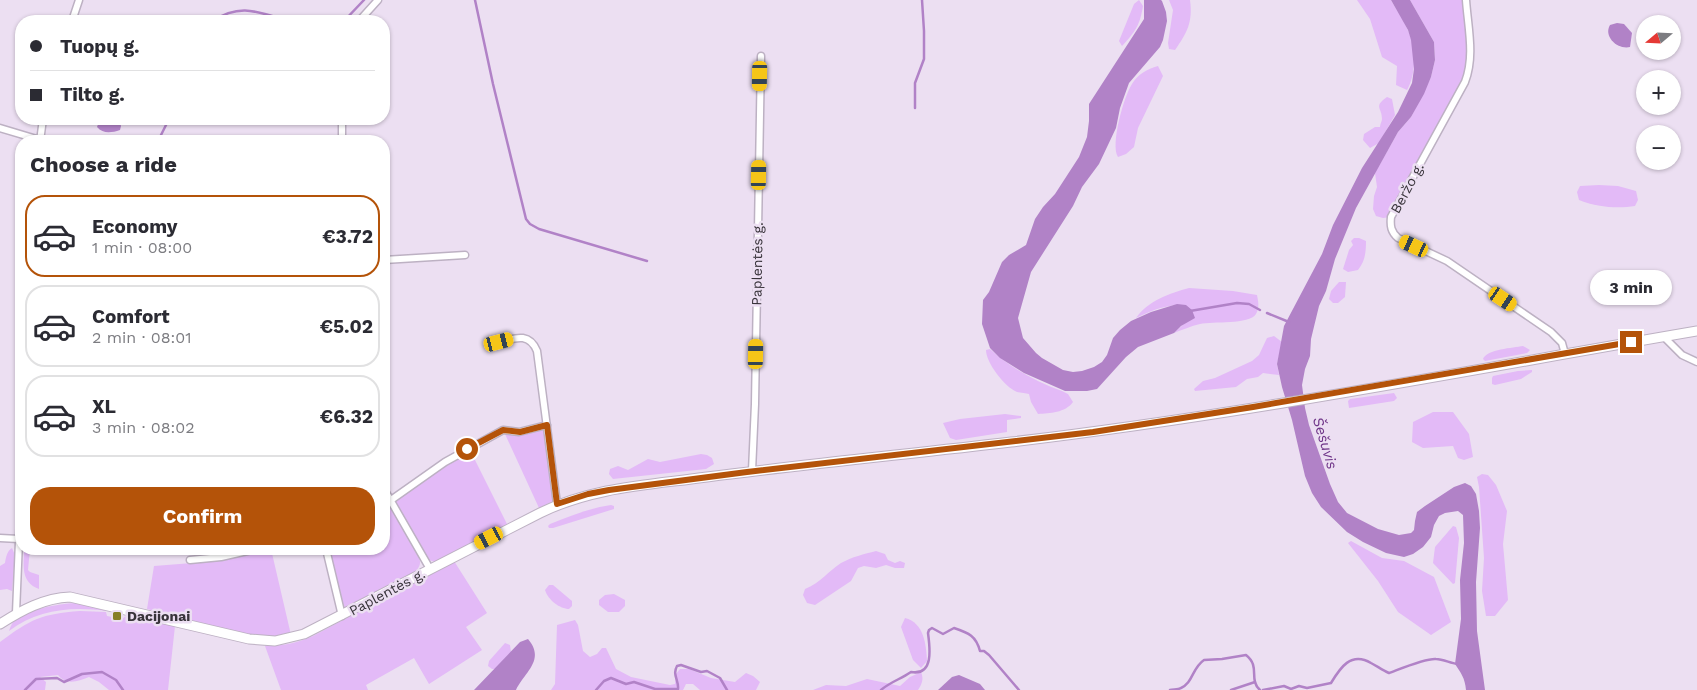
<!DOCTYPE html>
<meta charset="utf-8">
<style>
:root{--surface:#fff;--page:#f7f7f7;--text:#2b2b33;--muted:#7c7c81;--line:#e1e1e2;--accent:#b45309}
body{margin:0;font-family:"Work Sans",sans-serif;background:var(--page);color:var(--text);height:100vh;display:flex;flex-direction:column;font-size:19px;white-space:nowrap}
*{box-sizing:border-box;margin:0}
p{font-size:16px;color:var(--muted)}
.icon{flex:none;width:28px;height:28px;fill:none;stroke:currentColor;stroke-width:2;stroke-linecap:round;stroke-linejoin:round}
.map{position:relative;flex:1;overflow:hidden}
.side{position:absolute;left:15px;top:135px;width:375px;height:420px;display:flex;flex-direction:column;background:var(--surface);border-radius:20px;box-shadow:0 1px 4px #0004}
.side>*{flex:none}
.top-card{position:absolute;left:15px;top:15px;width:375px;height:110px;border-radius:20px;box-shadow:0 1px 4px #0004;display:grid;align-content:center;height:110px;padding:0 15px;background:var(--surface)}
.needle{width:32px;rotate:251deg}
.buttons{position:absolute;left:1636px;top:15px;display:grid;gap:10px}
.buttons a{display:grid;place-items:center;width:45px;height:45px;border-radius:50%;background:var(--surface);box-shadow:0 1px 4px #0004;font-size:25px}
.end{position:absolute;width:22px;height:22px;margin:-11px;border:6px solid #b45309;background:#fff;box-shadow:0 0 0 2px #fff}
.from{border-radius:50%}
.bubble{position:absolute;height:35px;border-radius:18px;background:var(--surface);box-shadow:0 1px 4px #0004;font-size:16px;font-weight:700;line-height:35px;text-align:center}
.car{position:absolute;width:15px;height:30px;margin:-15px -8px;border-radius:6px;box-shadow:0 0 4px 1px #0007;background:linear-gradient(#f5c518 24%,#345 0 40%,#f5c518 0 76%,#345 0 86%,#f5c518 0)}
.top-card b{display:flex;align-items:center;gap:18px;height:48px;font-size:19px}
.top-card b+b{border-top:1px solid var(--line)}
.top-card i{width:12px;height:12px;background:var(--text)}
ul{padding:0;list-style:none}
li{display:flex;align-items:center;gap:15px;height:82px;margin:0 10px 8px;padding:0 5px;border:2px solid var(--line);border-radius:20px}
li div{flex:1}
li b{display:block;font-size:19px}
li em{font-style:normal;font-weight:700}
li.current{border-color:var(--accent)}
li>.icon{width:45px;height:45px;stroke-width:1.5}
h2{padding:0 15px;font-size:22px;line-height:60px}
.button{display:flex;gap:10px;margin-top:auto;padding:10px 15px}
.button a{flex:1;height:58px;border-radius:20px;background:var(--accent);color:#fff;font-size:20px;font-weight:700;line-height:58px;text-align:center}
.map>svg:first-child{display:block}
</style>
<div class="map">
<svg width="1697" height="690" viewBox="0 0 1697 690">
<rect width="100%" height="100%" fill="#ecdff2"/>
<g fill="#e3baf7">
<path d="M1139 0 1143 6C1140 25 1135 32 1122 46L1119 41 1134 4Z"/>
<path d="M1169 0H1190C1193 22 1187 33 1175 50L1169 49 1168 43 1173 10Z"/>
<path d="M1357 0H1391C1396 9 1403 19 1407 28 1416 47 1417 73 1407 90L1396 85 1397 66 1382 57 1370 19Z"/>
<path d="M1410 0H1466L1470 70 1391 217 1383 218 1376 216 1373 209 1374 196 1377 187 1375 173 1398 132 1411 117 1431 77 1435 60 1434 42Z"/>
<path d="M1158 66 1163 76 1138 128 1134 147 1126 154 1118 157C1110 145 1124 96 1132 84 1138 74 1147 69 1158 66Z"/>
<path d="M1387 97 1392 99 1395 115 1379 143 1370 148 1363 140 1364 134 1375 127H1380C1380 124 1382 121 1382 119 1382 107 1373 107 1387 97Z"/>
<path d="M1599 185 1618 186 1636 191 1638 200 1635 206C1618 209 1596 207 1579 200L1577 192 1580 186Z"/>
<path d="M1354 238H1359L1366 241C1366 253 1365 261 1358 270L1348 272 1343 269 1349 250 1353 245 1351 241Z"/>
<path d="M1339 282H1346L1345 297 1338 303H1333L1329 299 1331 291Z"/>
<path d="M1189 288 1233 291 1257 295C1258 301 1260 307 1256 314 1249 325 1213 321 1200 324 1191 326 1182 330 1174 333L1187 321 1186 306C1169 303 1151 311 1136 318 1148 301 1170 293 1189 288Z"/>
<path d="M1274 336 1282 342 1277 364 1279 375 1263 373 1258 377 1247 379 1236 387 1195 391 1194 389 1203 381 1215 378 1252 361 1259 355 1267 338Z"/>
<path d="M1523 346 1530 350 1527 353 1485 361 1483 359C1487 349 1513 348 1523 346Z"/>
<path d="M990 349C1011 368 1036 382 1062 391L1068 394 1073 402C1065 413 1050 413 1038 414L1031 402 1029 394C1026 393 1021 393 1017 392 1005 387 986 363 986 350Z"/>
<path d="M1532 370V372L1521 379 1495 385 1492 384V378L1493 376 1518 371Z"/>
<path d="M1394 393 1397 398 1394 401 1349 408 1348 401 1350 399Z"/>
<path d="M1433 412H1453L1469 434 1473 457 1464 460 1458 458 1453 446 1423 448 1412 442 1413 422Z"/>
<path d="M1005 414 1021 416V418L1007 420V432L956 440 950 438 943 423 960 419Z"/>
<path d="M545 428 555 500 539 508 505 434H513Z"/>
<path d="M470 450 507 524 435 562 429 560 395 502 432 475Z"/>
<path d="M701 454 707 455 712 458 714 464 706 469 613 479 609 474 610 469 618 466 628 470 648 459 660 462Z"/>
<path d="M1482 474 1488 475 1496 485 1507 511 1503 544 1508 600 1495 616H1486L1482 591 1484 558 1479 487 1477 477Z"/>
<path d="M611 505 614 506V509L553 528H549L548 526 550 524C570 516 590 508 611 505Z"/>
<path d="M389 506 418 555C421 562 421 565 416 571L338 614 324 549H384V509Z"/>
<path d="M1453 526 1456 527 1459 538 1455 583 1453 584 1433 563 1435 547Z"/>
<path d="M1351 541 1382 558 1404 561 1434 577 1451 622 1431 635 1398 612 1378 581 1348 543Z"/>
<path d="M12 548 15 555 12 591 7 589 0 590V566L5 563C6 557 7 551 12 548Z"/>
<path d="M24 549H30L28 570 30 572 39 575V589C20 582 24 565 24 549Z"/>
<path d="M271 549 291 635C243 642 193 622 147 609L154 566 205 562Z"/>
<path d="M876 551 885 554 888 560 895 563 900 561 905 563 904 568H895L886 565 876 568 864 566 858 568 851 581 815 605 807 603 803 595 805 589C822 582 827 572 841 563 852 557 864 554 876 551Z"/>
<path d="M454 561 487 613 466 627 482 650 429 684 414 658 366 685 368 690H281L265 646C283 646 297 643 313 636Z"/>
<path d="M549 585H553L572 601V606L569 609C560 609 548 600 545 590Z"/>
<path d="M614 594 625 600V606L619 612H608L599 605V600L605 595Z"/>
<path d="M75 603 99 607 106 611C71 606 37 610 9 631 10 628 12 623 14 621 26 609 59 604 75 603Z"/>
<path d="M80 611 106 612 107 616 122 619 126 616 175 626 168 690H109L99 682 89 677C78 681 67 686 58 675L40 677 46 682 45 690H0V642C31 619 41 614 80 611Z"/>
<path d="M905 618C924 623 926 644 927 661L921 668 913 660 901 627Z"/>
<path d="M575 620 578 625 583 651 590 657 597 654 602 648H606L616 669 631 677 670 685 675 684 676 674 680 669H689L711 678 735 682 746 673 753 676 760 682 756 690H700L693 684H686L683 690H551L555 684 557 625Z"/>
<path d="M505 643 510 645 511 652 495 669H492L488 666 489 661Z"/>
<path d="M921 672C924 679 922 684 918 690H813L826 685 846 686 867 679 900 686 910 677Z"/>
</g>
<g fill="#b182c7">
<path d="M1144 0H1161L1162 1 1166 12 1167 21 1163 40 1160 47 1129 83 1120 108 1116 128 1099 164 1082 187 1073 206 1031 272 1018 318 1023 338 1036 353 1042 358 1063 370 1073 372 1082 371 1094 367 1102 362 1107 355 1113 338 1120 330 1131 321 1151 312 1177 304 1186 305 1192 310 1195 318 1181 326 1174 333 1138 347 1126 357 1097 389 1087 391H1065L1024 373 1000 358 990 348 982 324 983 300 989 292 1002 262 1009 255 1026 245 1035 219 1043 207 1055 194 1079 157 1087 137 1089 121V104L1144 19Z"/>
<path d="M1391 0H1410L1434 42 1435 60 1431 77 1424 94 1411 117 1398 132 1356 208 1335 259 1326 291 1319 306 1311 339 1310 356 1305 369 1302 385 1305 408 1309 425 1330 484 1338 502 1347 513 1378 529 1399 535 1411 533 1414 530 1415 521 1417 512 1425 506 1454 487 1465 483 1471 486 1476 494 1479 511 1480 528 1476 582 1477 631 1485 690H1466C1465 678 1461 673 1455 664L1461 619 1460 580 1464 543 1463 515 1458 511 1445 513 1439 516 1434 525 1431 537 1423 547 1413 554 1404 557 1386 553 1363 542 1347 532 1321 507 1312 493 1305 476 1292 420 1282 387 1277 364 1284 326 1322 254 1333 225 1362 168 1398 112 1412 83 1414 69 1411 40 1408 30Z"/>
<path d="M1617 23 1624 24 1632 33 1630 47C1618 50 1603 37 1610 25Z"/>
<path d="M100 119H119L121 126 120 130C111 133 103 134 97 127Z"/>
<path d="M528 639C546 660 524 673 516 690H474L520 642Z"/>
<path d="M959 675 980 684 985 690H938L952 677Z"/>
</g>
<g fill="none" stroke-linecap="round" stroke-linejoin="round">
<g stroke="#b182c7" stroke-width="2.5">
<path d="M475 0 493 84 526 219 530 224 539 229 647 261"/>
<path d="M213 21C241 2 260 13 289 21"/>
<path d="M344 21 364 0"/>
<path d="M915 108V83L924 59V31L922 0"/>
<path d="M158 141 169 119"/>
<path d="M1190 311 1237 303 1249 304 1260 310"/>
<path d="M1267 313 1289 322"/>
<path d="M25 690 36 679 57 678 64 682 82 674 102 672 116 680 123 690"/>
<path d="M596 690 604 681 611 678 626 684 634 682 655 689H678C679 680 672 675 677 666L681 665 701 672 707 671 720 678 727 690"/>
<path d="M881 690C890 682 901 679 911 672 934 676 930 648 928 633L929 630 932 628 943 634 954 628C969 633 976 636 980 651H984L989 655 1019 690"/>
<path d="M1170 690C1173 689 1178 690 1181 688 1193 683 1192 668 1204 660L1222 659 1246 655C1261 667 1248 679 1260 690"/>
<path d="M1231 690 1255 682"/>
<path d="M1263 690 1284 686 1291 689 1299 686 1307 688 1331 683C1340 668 1351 651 1371 663 1377 666 1382 670 1389 673 1400 669 1426 658 1436 659 1443 659 1450 663 1457 664"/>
</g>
<defs>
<g id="street">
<path d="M1466 0C1468 28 1475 56 1465 82L1391 217C1390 226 1391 232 1398 238L1447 261 1551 332 1562 343 1565 354"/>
<path d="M72 21 79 0"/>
<path d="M359 21 378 0"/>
<path d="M0 128 40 140"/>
<path d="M40 141 43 119"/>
<path d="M342 141V119"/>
<path d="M384 260 465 255"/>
<path d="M1664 337 1682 355 1697 362"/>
<path d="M499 342C515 338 529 332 537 351L557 504"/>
<path d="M752 471 755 404 761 56"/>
<path d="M384 489 430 569"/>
<path d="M384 505 445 462 503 430 519 432 547 425"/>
<path d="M0 538 19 539"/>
<path d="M326 549 342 616"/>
<path d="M190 560 221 557 257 549"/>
<path d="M16 613 21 493"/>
</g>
<path id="secondary" d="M0 624C22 610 44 598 70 597L249 639 275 641 304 634 540 513C593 487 649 485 707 477 808 464 909 454 1011 442 1241 415 1469 370 1697 331"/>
</defs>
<use href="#street" stroke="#bdb1c3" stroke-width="9"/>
<use href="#secondary" stroke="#bdb1c3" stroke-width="11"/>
<use href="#street" stroke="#fff" stroke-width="6"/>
<use href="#secondary" stroke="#fff" stroke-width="9"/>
</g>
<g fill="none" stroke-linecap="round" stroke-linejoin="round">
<path stroke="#b45309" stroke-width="6" d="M467 449 503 430 520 432 547 425 557 504 588 494 609 490 747 472 1093 432 1253 407 1631 342"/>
</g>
<rect fill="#867f26" stroke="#ecdff2" stroke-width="2" x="112" y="611" width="10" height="10" rx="2.5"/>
<g text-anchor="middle" stroke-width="5" stroke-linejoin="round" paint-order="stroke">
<g font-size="14" fill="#38333a" stroke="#ecdff2">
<text transform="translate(1407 188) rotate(-62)" y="5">Beržo g.</text>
<text transform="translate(757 264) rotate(-89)" y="5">Paplentės g.</text>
<text transform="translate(387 592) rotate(-28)" y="5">Paplentės g.</text>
</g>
<g font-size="14" font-weight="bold" fill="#38333a" stroke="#ecdff2" text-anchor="start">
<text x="127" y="621">Dacijonai</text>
</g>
<g font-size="15" font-style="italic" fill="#703689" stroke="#ecdff2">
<text transform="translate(1325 443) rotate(73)" y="5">Šešuvis</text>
</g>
</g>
</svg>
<div class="buttons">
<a><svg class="needle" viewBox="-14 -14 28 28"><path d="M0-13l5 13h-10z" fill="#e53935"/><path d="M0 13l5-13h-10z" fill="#7c7c81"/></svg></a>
<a>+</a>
<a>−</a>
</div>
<i class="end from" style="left:467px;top:449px"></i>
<i class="end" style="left:1631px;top:342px"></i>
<div class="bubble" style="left:1590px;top:270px;width:82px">3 min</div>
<i class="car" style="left:760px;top:76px;rotate:181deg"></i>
<i class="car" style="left:759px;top:175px;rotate:1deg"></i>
<i class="car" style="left:1414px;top:246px;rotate:295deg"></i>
<i class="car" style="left:1503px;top:299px;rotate:124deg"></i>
<i class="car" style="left:499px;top:342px;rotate:76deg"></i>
<i class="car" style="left:756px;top:354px;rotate:1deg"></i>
<i class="car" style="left:489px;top:538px;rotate:243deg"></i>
<div class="top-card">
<b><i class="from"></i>Tuopų g.</b>
<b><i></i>Tilto g.</b>
</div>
<section class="side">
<h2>Choose a ride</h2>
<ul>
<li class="current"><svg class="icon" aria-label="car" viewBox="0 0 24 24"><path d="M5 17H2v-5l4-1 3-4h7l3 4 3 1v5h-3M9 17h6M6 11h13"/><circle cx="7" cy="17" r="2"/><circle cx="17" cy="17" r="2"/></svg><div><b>Economy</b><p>1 min · 08:00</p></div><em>€3.72</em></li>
<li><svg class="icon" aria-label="car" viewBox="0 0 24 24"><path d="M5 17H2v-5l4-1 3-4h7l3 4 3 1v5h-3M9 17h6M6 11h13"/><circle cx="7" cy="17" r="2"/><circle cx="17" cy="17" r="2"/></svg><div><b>Comfort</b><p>2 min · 08:01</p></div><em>€5.02</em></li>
<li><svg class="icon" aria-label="car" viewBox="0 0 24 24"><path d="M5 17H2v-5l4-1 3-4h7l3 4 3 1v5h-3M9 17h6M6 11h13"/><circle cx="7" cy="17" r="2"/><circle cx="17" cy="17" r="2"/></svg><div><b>XL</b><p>3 min · 08:02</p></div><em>€6.32</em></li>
</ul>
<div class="button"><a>Confirm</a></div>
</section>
</div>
